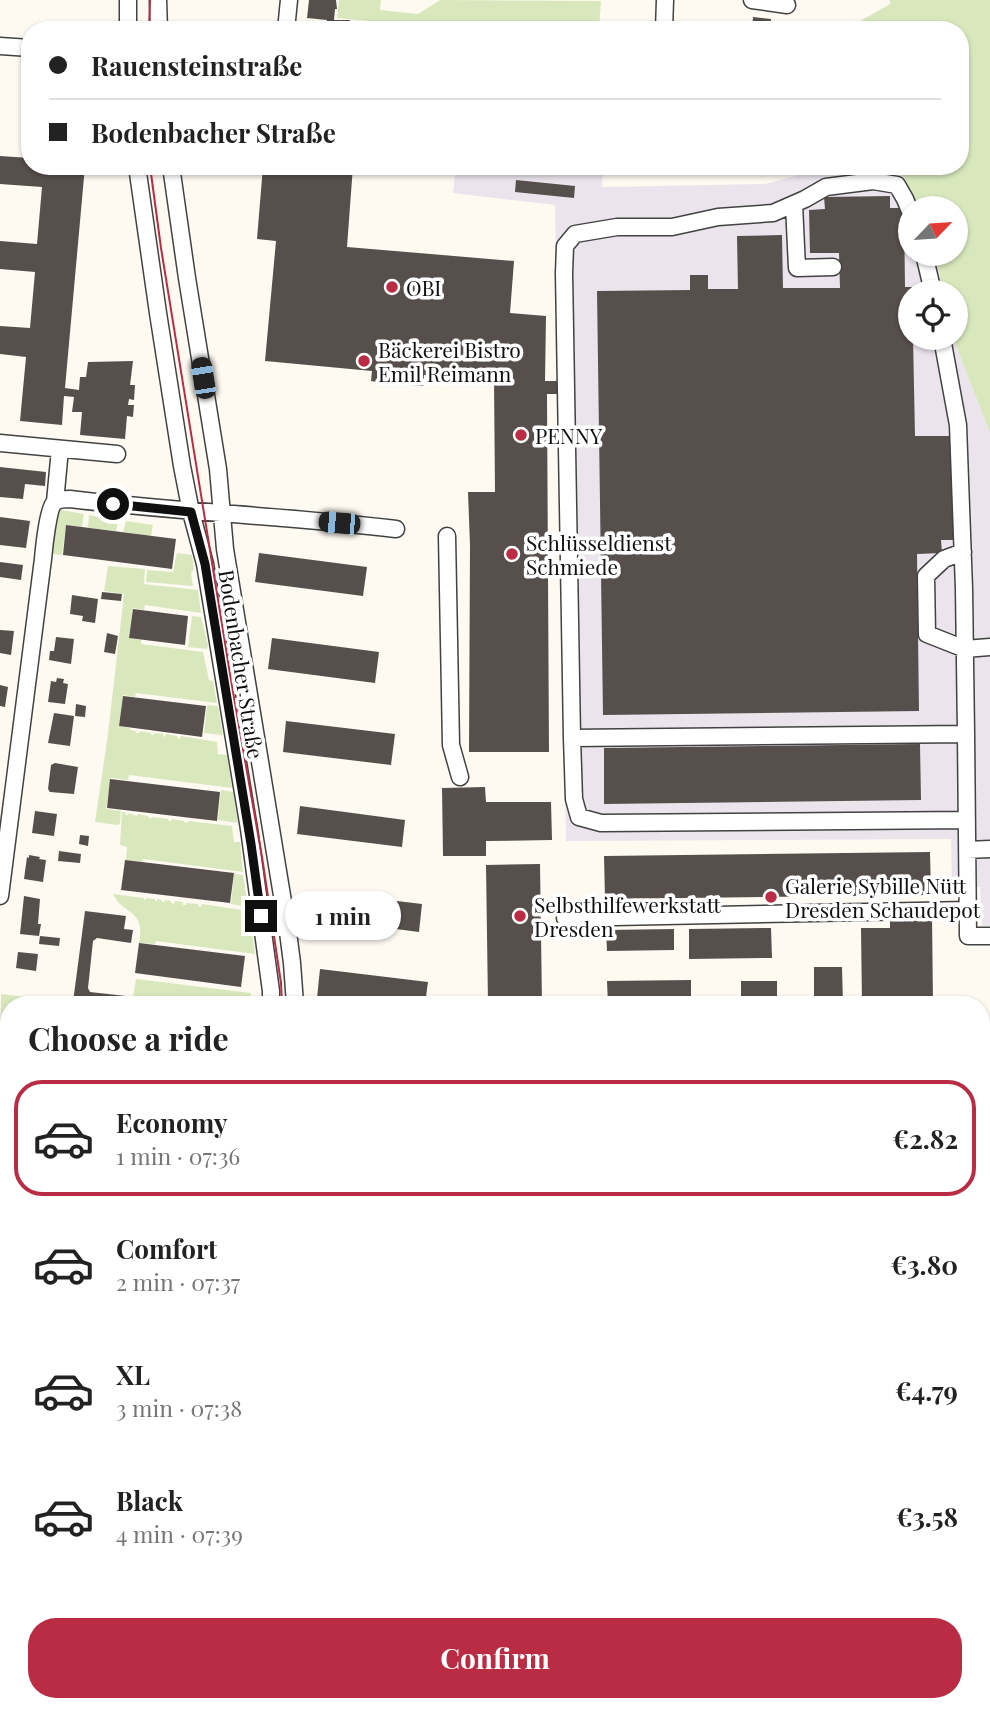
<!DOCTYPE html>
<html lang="en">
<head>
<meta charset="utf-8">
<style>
  :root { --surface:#fff; --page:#f6f6f6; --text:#222; --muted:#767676; --line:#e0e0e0; --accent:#ba2c43 }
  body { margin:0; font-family:"Playfair Display",serif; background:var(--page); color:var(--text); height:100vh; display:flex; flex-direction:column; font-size:26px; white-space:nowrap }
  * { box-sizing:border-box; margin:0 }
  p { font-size:23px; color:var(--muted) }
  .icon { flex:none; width:38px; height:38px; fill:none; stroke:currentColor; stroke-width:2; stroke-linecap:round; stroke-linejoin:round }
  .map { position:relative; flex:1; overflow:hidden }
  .details { position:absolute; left:0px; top:996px; width:990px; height:716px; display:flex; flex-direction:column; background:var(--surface); border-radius:28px 28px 0 0; box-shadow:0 2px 5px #0004 }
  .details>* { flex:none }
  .guide { position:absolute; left:21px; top:21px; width:948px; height:154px; border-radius:28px; box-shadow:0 2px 5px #0004; display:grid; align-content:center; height:154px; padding:0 28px; background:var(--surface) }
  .needle { width:46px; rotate:65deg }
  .controls { position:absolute; left:898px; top:196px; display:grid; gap:14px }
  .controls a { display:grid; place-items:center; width:70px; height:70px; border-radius:50%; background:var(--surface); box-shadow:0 2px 5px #0004; font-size:35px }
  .end { position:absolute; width:32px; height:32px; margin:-16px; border:9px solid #0f0f0f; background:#fff; box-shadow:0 0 0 4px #fff }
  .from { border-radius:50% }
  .bubble { position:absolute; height:49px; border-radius:24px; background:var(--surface); box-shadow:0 2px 5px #0004; font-size:23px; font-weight:700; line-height:49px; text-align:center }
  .car { position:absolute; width:21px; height:42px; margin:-21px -10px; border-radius:9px; box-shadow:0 0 5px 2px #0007; background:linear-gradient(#222 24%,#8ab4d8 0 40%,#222 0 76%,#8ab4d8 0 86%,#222 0) }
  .guide b { display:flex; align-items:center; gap:24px; height:66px; font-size:26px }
  .guide b+b { border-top:2px solid var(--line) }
  .guide i { width:18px; height:18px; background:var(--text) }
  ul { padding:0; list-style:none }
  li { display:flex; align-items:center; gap:21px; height:116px; margin:0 14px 10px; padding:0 14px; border:4px solid transparent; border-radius:28px }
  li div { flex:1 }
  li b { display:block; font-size:26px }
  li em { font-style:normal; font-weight:700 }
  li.active { border-color:var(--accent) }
  li>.icon { width:63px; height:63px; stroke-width:1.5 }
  h2 { padding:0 28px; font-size:32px; line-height:84px }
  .button { display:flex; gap:14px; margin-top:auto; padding:14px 28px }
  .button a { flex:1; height:80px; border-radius:28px; background:var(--accent); color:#fff; font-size:28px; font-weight:700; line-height:80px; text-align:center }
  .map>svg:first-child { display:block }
</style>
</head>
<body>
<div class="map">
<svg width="990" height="1710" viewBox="0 0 990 1710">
  <rect width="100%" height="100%" fill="#fefaf2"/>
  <path fill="#ebe4ed" d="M456 166H603L602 187 765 184 811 172 900 168 919 208H910V254H935L944 292H910V338H954L958 351 990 433V926H982L980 887 952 888 951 839 566 841 555 205 453 193Z
    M982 1561 990 1562V1613L982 1695Z"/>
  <path fill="#d8e8bc" d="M339 0H381L380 10 418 14 440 0 601 1 599 30H466L337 18Z
    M890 0H990V433L958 351 954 338 956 292H944L935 254H956V208H919L899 166H961V30H857L855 24 890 4Z
    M61 510 84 514 82 527 66 525 62 555 51 554 56 515Z
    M89 515 118 521 116 531 88 528Z
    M126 521 153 525 151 536 123 532Z
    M177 553 192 555 194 569 191 573 193 586 146 582 147 570 173 572Z
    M108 566 145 569 144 584 198 590 201 613 145 605 144 610 133 608 129 638 141 640V644L203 652 209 680 213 681 217 703 136 693 135 697 123 695 119 726 130 728V730L136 731V733H139L140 731 151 733V735H154L155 733 163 734V736L165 737 166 734 177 736V738L180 739 181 736 217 742 218 754 227 755 232 788 129 775 128 780 111 778 106 809 121 811 120 824 118 825 95 822 108 734 124 594 104 591Z
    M192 616 201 617 208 645 207 649 188 647Z
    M207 705 218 706 223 735 204 733Z
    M221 790 233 792 238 823 218 820Z
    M122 812H125L126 815H128V813L137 816 138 814 148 816 149 818H152L153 817 168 819 169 821H171L172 819 184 821V822L187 823 188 821 232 826 234 842H240L243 872 143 859 142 862 126 860 127 847 120 845Z
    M234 874 243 875 248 907 231 904Z
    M113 894 144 898V900H145L146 898 155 899V901H157V899L162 900V902H164L165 900 171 901V903L174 904 175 901 183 902V905H186V903L198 904V906L201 907 202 904 242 910 244 921 251 923 255 954 156 941 155 944 139 943C146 908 123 916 113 894Z
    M136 979 251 993V1001H259V1004H132Z
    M1 994 85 1004H9V1041L2 1040 0 1062Z
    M0 1135 9 1136V1174L7 1186H8L7 1202H5L3 1229H0V1232Z
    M990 1613V1706H981Z
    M454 1703H505L500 1710H449Z"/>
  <path fill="#e8f0cd" d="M682 1703H703L742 1708V1710H682Z"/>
  <path fill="#574f4c" d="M309 0H336L337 9H335L334 20H350V22L382 23 381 25 406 27V26H413V30H326L327 20 307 18Z
    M753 17 771 19 770 30H752Z
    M705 21 723 23 722 30H704Z
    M0 156 30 158V166H85L65 388 79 390 80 377H86L88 362 133 361 130 385H135L134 400 129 399 128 405H134L133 417 127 416 125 439 80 435 82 412H72L74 397 64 396 62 425 20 421 26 357 0 354V326L30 328 35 272 0 269V241L37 244 42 187 0 184Z
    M263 166H353L347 247 514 261 510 313 546 316 545 381H557V394H547L549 752H469L470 545 468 492H495L494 380 424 375 423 386 384 383 371 381 372 371 265 361 276 241 257 239Z
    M422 166H447L446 173 421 171Z
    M549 166H594L593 172 549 168Z
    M516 180 575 186 574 198 515 192Z
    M890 196V208H904L905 287H913V292H910V338H913L915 436H955L957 540H941L942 553 917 554 919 711 603 715 597 291 690 290V275H708V289H738L737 236 782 235 783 288H840L839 253H810L809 210 825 209 824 197Z
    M0 467 46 472 45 486 25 484 23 499 0 497Z
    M0 517 30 521 26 548 0 545Z
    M66 525 176 539 172 569 63 555Z
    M259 553 367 567 363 596 255 582Z
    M0 562 23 565 21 580 0 577Z
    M102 592 122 594 121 601 101 599Z
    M72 595 98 599 95 623 82 621 83 616 70 614Z
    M133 609 188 616 185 645 129 638Z
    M0 630 14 631 11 655 0 653Z
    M107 633 118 636 115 654 104 652Z
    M56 637 74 639 71 664 49 660 50 651H54Z
    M272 638 379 652 375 683 268 669Z
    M57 678 64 679 63 683 68 684 65 704 48 702 51 681 56 682Z
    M0 685 8 687 5 707 0 706Z
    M123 696 206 706 202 737 119 726Z
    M76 704 86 706 85 717 75 716Z
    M54 713 74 716 70 746 48 743Z
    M286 721 395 734 391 765 283 752Z
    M920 744 921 800 604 804V748Z
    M55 763 78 767 74 794 50 792 48 789 51 765Z
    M110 779 220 792 217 821 107 808Z
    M485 787 486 802H551L552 840 486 841V856H443L442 788Z
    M300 806 405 820 402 847 297 834Z
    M35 811 57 814 54 836 32 833Z
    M80 835 89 836 88 846 79 844Z
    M59 851 81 854 80 863 58 861Z
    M930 852 931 895 605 899 604 856Z
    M29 855 40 857 39 859 46 860 43 882 24 879 27 857 29 858Z
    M125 860 234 873 230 903 121 890Z
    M540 864 542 1004H488L486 865Z
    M314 891 422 904 419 932 311 918Z
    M24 896 40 899 38 924H41L39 936 20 934Z
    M85 911 126 916 124 929 133 930 131 943 97 938 93 941 88 988 90 992 126 996 125 1004H90L73 1002Z
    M932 915 933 1004H862L861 928H890V916Z
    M771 928 772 958 689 959V929Z
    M674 929V950L607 951 606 930Z
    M40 936 60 938 59 946 39 944Z
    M139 943 245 956 241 987 135 973Z
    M18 952 38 954 36 971 16 968Z
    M814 967H842L843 1004H814Z
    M320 969 428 982 425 1004H375L317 998Z
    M691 980V1004H608L607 981Z
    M741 981H777V1004H741Z
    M2 1040 9 1041V1069L0 1068Z
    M982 1056H990V1068H982Z
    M982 1085H990V1107H982Z
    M5 1202H9V1269L0 1268V1229H3L4 1216 0 1215V1208H4Z
    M982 1226 990 1227V1529H982Z
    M0 1315 9 1316V1342L0 1341Z
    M0 1409 9 1410V1436L0 1435Z
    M0 1521 9 1522V1546L0 1545Z
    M982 1569 990 1570V1585L982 1584Z
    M982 1600H989L987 1623 982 1622Z
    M23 1703H46L45 1710H23Z
    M270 1703H288L286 1710H269Z
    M533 1703H559L563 1705 560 1710H530Z"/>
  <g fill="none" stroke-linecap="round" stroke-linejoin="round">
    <g stroke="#424242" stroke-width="19">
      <path id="minor" d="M158 0 159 30
        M752 0 787 5
        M128 30V0
        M286 30 289 0
        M664 30 665 0
        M0 46 30 48
        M137 166 158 313 182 466 191 512 205 564 249 829 271 991V1004
        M171 166 187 278 218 469 225 549 288 932 292 963 295 1004
        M794 204 797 268 833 267
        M910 211 905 199 897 185 873 181 826 187 805 199 773 213 718 217 672 227H617L575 234 565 246 564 273 572 738 966 734 968 936H990
        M924 254 933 292
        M942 338 958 425 964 589 966 734
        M0 443 117 454
        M55 502 60 449
        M447 536 451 745 460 777
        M963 552 944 559 926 576 927 634 965 649 990 647
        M572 738 574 799 579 817 601 823 967 820
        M967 850 990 849
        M0 896 43 559C44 548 48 509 54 503 58 499 64 499 70 499 178 512 287 516 396 529
        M565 918 968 910
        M0 1292 9 1293
        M982 1544 990 1545
        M0 1587 7 1590 9 1594
        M3 1710 9 1663
        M227 1710 228 1703
        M243 1710 245 1703
        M511 1710 515 1703
        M778 1710 789 1705 842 1710"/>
    </g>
    <g stroke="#202020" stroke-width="24">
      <path id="major" d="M0 1117 9 1118
        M982 1175 990 1176
        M982 1199H990"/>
    </g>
    <use href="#minor" stroke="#fff" stroke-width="16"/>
    <use href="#major" stroke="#f3c36d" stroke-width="21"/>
    <path stroke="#ba2c43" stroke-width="2" d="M149 30 150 0
      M150 166 161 248 232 686 262 857 281 983 282 1004
      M243 1710 244 1703"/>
  </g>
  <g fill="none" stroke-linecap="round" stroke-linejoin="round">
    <path stroke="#0f0f0f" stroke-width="9" d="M113 504 191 512 205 564 209 589 251 844 261 916"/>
  </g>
  <g fill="#ba2c43" stroke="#fff" stroke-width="2.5">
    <circle cx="392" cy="287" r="7"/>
    <circle cx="364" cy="361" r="7"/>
    <circle cx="521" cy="435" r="7"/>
    <circle cx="512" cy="554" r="7"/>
    <circle cx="771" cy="897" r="7"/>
    <circle cx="520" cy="916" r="7"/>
  </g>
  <g text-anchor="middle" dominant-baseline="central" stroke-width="7" stroke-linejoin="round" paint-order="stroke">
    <g font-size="21" fill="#0f0f0f" stroke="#fff" text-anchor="start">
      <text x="406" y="287">OBI</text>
      <text x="378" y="349">Bäckerei Bistro<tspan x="378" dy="24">Emil Reimann</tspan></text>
      <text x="535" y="435">PENNY</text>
      <text x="526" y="542">Schlüsseldienst<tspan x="526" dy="24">Schmiede</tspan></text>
      <text x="785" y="885">Galerie Sybille Nütt<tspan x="785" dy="24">Dresden Schaudepot</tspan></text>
      <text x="534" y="904">Selbsthilfewerkstatt<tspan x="534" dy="24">Dresden</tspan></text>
    </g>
    <g font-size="21" fill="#0f0f0f" stroke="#fff">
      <text transform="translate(242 664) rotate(81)">Bodenbacher Straße</text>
    </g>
  </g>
</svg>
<div class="controls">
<a><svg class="needle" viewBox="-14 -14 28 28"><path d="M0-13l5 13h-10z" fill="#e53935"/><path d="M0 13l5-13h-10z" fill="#767676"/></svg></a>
<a><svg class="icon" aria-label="locate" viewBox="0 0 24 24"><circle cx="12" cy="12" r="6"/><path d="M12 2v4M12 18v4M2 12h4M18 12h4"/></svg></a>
</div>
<i class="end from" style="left:113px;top:504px"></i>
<i class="end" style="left:261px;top:916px"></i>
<div class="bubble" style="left:285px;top:891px;width:116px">1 min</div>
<i class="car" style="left:203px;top:378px;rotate:351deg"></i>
<i class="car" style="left:339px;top:523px;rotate:275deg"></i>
<div class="guide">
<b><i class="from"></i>Rauensteinstraße</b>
<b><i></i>Bodenbacher Straße</b>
</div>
<section class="details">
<h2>Choose a ride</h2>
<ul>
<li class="active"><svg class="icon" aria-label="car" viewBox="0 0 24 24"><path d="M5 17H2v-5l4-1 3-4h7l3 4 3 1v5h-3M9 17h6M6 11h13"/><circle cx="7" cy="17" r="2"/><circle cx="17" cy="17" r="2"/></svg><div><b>Economy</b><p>1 min · 07:36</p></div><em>€2.82</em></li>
<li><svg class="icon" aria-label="car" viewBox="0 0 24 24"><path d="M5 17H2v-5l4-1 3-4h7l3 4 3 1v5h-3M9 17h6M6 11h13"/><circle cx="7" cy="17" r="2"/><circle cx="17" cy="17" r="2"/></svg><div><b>Comfort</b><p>2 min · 07:37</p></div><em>€3.80</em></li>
<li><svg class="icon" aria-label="car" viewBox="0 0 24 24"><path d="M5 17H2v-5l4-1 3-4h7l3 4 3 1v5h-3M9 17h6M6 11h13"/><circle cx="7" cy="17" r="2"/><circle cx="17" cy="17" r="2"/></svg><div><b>XL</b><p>3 min · 07:38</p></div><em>€4.79</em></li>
<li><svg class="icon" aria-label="car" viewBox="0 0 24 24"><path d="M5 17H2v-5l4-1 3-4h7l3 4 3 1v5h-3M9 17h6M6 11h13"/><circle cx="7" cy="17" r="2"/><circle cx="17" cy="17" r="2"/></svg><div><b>Black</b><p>4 min · 07:39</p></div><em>€3.58</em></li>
</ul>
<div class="button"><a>Confirm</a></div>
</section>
</div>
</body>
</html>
